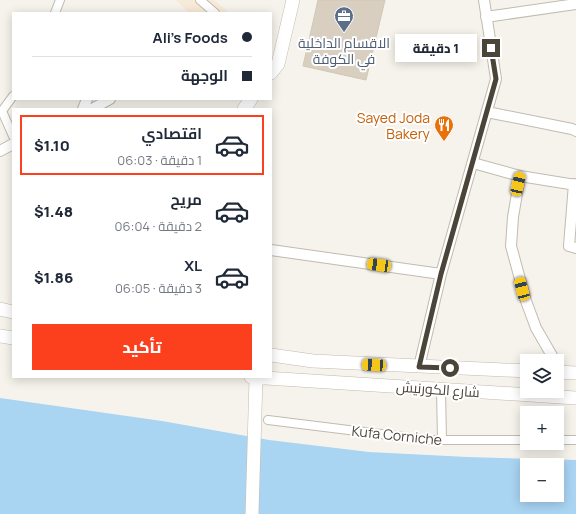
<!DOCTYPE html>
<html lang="ar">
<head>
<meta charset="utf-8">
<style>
  :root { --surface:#fff; --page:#f6f6f7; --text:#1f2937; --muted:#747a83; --line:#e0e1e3; --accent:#fc3f1d }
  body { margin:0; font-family:Manrope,Cairo,sans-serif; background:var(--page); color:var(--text); direction:rtl; height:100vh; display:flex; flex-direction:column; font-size:15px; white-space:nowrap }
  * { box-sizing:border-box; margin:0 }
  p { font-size:13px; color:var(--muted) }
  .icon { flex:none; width:22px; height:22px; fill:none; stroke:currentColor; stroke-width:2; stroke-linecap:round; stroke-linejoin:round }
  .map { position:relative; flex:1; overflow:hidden; direction:ltr }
  .panel { position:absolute; left:12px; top:108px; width:260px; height:270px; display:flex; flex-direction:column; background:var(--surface); border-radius:0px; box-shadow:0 2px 10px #0003; direction:rtl }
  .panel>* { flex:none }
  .banner { position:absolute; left:12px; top:12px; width:260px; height:88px; border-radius:0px; box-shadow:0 2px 10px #0003; direction:rtl; display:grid; align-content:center; height:88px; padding:0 20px; background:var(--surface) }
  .buttons { position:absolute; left:520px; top:354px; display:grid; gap:8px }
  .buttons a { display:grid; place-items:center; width:44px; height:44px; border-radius:0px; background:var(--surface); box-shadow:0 2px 10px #0003; font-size:20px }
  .end { position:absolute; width:18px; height:18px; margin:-9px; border:5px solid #4b4439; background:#fff; box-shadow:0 0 0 2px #fff }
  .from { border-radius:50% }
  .bubble { position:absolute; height:28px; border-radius:0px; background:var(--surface); box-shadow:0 2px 10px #0003; font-size:13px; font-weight:800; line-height:28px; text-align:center; direction:rtl }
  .car { position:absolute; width:12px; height:24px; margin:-12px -6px; border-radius:5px; box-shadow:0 0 3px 1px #0007; background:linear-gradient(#f5c518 24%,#345 0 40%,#f5c518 0 76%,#345 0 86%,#f5c518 0) }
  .banner b { display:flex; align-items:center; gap:14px; height:38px; font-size:15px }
  .banner b+b { border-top:1px solid var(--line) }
  .banner i { width:10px; height:10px; background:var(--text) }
  ul { padding:7px 0 0; list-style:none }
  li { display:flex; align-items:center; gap:12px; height:60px; margin:0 8px 6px; padding:0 12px; border:2px solid transparent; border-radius:0px }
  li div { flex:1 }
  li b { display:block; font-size:15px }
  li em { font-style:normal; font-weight:800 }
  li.active { border-color:var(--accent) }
  li>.icon { width:36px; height:36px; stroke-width:1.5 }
  .primary-button { display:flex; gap:8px; margin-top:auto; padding:8px 20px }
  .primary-button a { flex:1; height:46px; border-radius:0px; background:var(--accent); color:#fff; font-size:16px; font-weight:800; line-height:46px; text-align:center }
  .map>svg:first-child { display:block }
</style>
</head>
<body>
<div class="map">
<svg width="576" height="514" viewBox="0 0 576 514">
  <rect width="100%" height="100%" fill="#f6f3ec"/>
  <path fill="#f7ead8" d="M176 0H214L229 13H189Z"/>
  <path fill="#a9d4f2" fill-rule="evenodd" d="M0 398 162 421 269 440 369 452 467 457 576 460V514H0ZM527 465H557V495H527Z"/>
  <path fill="#d8cfc1" stroke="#d3c7b4" d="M318 0H385L366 80 303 66Z"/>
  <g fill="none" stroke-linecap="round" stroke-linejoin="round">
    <g stroke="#c2bbae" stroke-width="10">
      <path id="pedestrian" d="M200 0 215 13
        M55 13 60 0
        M13 96 2 111 13 136
        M441 389 442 440
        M268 420 429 440H527
        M557 440H576"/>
    </g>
    <g stroke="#c2bbae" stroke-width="12">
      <path id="minor" d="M486 17 576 4
        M83 109 87 99
        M92 109 110 99
        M487 112 572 129 576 131
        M0 151 13 144
        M473 163 520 176 576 185
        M520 176 513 217 511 246 526 301 536 328 555 361
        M574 184 569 246 576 248
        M271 250 441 274
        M419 367 441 274 496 79 484 0"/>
    </g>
    <g stroke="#c2bbae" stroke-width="14">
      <path id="tertiary" d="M271 73 278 64 293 0
        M244 109 251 99
        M0 309 13 312
        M0 336 13 338
        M271 355 313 361 527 371
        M557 372 576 373
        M251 377 576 398
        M252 514 256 378"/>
    </g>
    <use href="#pedestrian" stroke="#fff" stroke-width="8"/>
    <use href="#minor" stroke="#fff" stroke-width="10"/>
    <use href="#tertiary" stroke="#fff" stroke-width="13"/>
  </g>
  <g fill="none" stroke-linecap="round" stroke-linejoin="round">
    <path stroke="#4b4439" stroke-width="5" d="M450 368 419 367 441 274 496 79 491 48"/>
  </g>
  <defs>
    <g id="office-pin" transform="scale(1)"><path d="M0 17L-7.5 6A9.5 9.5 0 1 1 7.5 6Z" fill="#5c6f8a" stroke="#fff"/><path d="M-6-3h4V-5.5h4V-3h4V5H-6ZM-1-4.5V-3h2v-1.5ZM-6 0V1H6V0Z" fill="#fff"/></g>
    <g id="restaurant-pin" transform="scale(1)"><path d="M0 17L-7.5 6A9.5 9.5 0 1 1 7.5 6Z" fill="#e8710a" stroke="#fff"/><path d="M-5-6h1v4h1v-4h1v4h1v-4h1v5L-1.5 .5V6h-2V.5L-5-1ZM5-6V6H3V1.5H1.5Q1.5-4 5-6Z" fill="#fff"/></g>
  </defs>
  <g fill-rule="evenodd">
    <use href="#office-pin" x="344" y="16"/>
    <use href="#restaurant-pin" x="444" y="125"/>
  </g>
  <g text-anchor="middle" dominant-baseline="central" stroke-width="4" stroke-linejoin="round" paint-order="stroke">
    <g font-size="14" fill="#4e5e75" stroke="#fff">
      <text x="344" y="42">الاقسام الداخلية<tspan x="344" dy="16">في الكوفة</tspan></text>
    </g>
    <g font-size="14" fill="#c56008" stroke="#fff" text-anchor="end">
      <text x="430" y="117">Sayed Joda<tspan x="430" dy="16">Bakery</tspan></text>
    </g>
    <g font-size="14" fill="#4b4439" stroke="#fff">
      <text transform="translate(438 389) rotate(4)">شارع الكورنيش</text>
      <text transform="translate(397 435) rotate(6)">Kufa Corniche</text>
    </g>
  </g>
</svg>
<div class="buttons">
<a><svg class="icon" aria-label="layers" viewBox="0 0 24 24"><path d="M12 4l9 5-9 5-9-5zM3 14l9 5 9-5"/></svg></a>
<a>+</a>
<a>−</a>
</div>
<i class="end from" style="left:450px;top:368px"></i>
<i class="end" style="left:491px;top:48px"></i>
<div class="bubble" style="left:395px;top:34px;width:82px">1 دقيقة</div>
<i class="car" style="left:518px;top:184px;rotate:13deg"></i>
<i class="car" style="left:379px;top:265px;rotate:278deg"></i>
<i class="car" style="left:522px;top:289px;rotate:345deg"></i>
<i class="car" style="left:374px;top:365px;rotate:273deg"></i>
<div class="banner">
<b><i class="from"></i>Ali's Foods</b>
<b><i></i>الوجهة</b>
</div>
<section class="panel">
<ul>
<li class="active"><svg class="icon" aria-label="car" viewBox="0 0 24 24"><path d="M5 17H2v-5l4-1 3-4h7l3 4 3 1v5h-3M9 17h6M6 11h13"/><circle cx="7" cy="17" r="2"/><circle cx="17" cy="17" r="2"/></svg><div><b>اقتصادي</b><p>1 دقيقة · 06:03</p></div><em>$1.10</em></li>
<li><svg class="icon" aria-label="car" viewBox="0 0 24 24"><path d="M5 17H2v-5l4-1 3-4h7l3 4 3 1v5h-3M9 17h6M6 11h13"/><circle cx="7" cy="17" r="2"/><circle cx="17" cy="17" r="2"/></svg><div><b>مريح</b><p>2 دقيقة · 06:04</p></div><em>$1.48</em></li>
<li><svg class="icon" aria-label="car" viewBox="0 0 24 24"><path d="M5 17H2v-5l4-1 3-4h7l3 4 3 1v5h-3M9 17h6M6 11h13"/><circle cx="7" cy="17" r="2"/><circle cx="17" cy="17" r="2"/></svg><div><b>XL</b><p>3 دقيقة · 06:05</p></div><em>$1.86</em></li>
</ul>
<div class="primary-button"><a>تأكيد</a></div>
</section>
</div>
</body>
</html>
